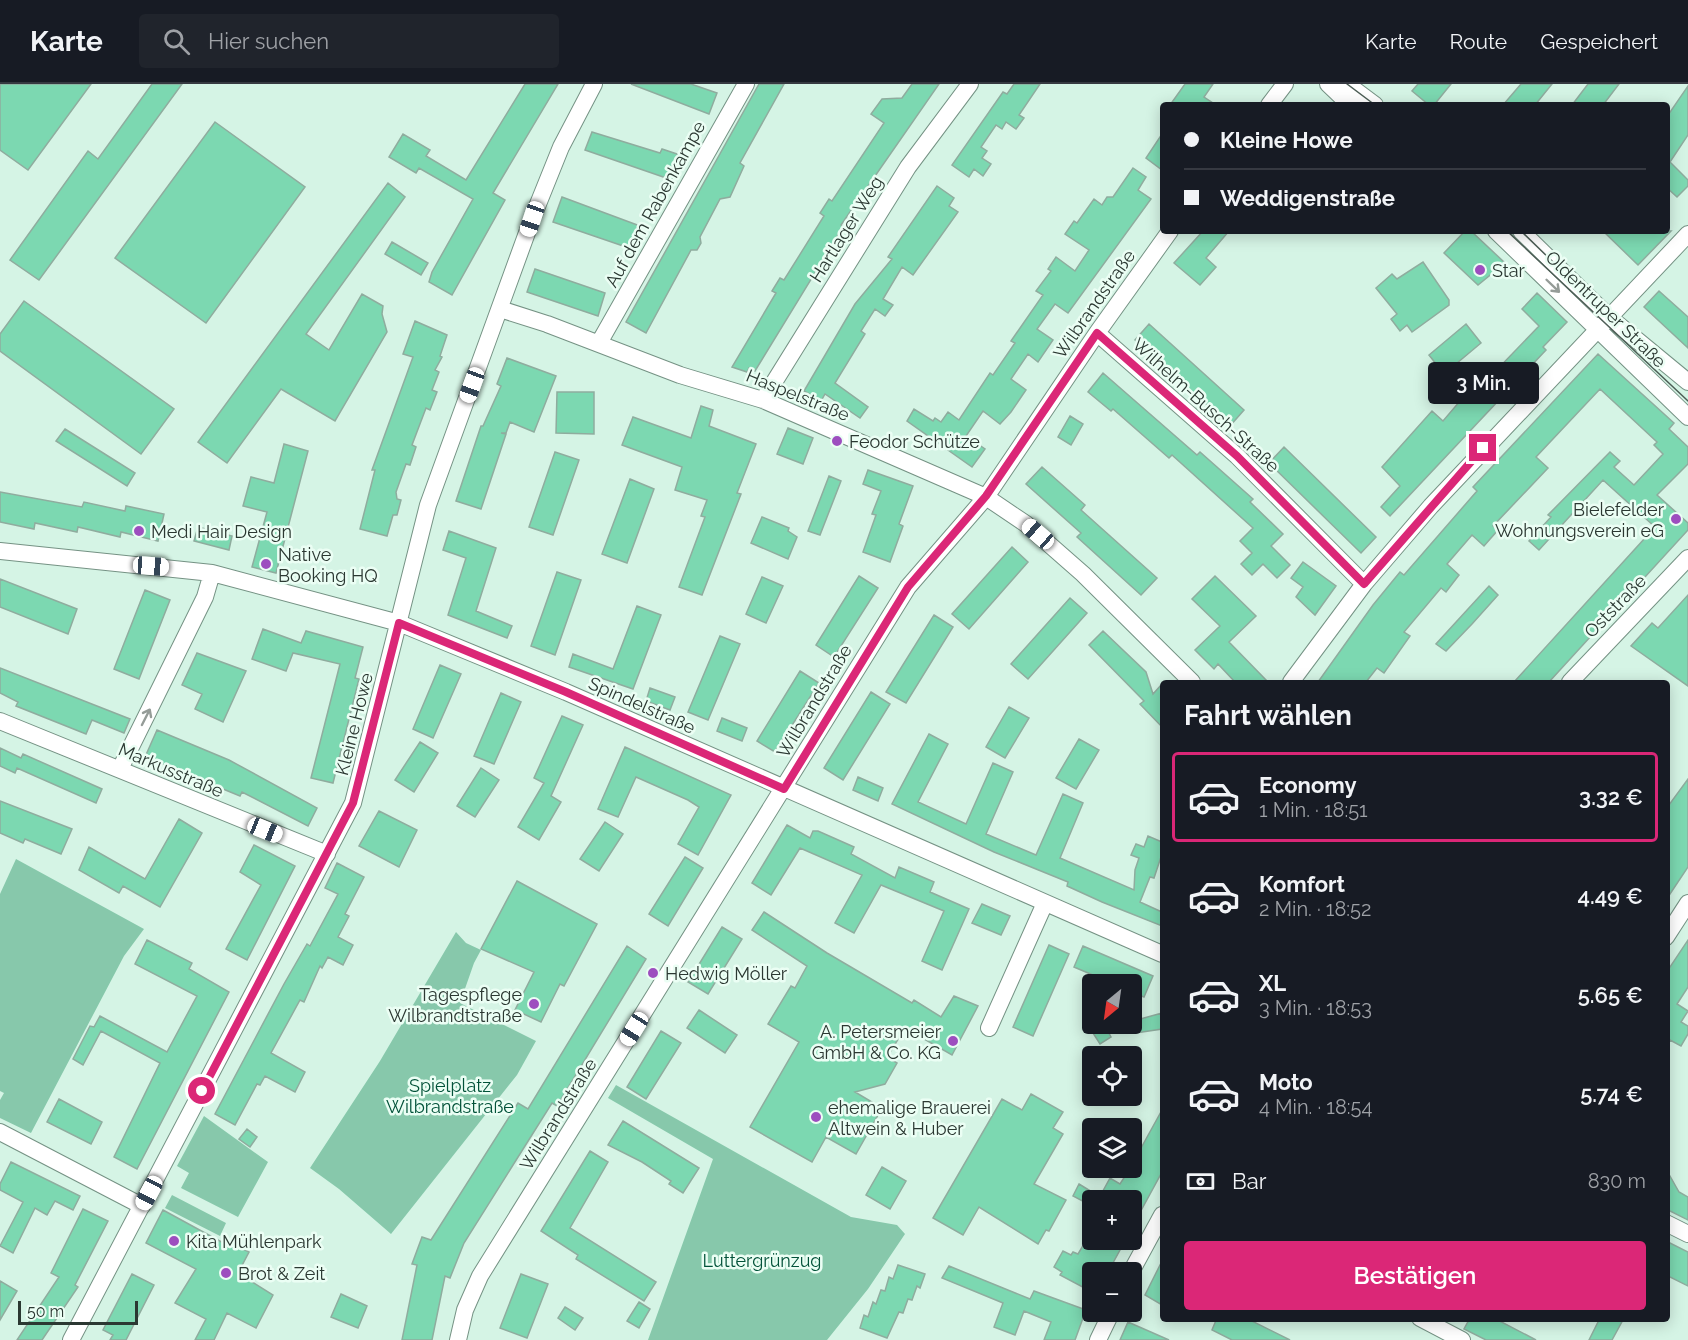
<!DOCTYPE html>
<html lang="de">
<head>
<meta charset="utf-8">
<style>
  :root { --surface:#171b24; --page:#20242c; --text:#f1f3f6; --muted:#9ea1a6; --line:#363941; --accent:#db2777 }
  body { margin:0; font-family:Raleway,sans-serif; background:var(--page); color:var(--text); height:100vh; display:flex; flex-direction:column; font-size:22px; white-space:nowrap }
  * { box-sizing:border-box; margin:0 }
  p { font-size:20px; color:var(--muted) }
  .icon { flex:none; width:33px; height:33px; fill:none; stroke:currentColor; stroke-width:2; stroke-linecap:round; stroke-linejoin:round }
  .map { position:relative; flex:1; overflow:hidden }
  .side { position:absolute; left:1160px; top:596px; width:510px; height:642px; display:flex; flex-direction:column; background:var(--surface); border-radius:6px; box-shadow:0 3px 15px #0003 }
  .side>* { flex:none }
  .hud { position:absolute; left:1160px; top:18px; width:510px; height:132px; border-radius:6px; box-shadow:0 3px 15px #0003; display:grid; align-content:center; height:132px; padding:0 24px; background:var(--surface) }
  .needle { width:39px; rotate:209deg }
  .tools { position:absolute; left:1082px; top:890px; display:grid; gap:12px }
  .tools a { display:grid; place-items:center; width:60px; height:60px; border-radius:6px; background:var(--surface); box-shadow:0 3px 15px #0003; font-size:30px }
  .scale { position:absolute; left:18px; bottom:15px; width:120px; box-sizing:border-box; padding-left:6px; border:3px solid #2b3832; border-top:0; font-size:16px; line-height:21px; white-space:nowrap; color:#2b3832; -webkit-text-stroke:4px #ebfef4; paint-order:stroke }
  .end { position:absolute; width:27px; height:27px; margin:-14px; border:8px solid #db2777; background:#fff; box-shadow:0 0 0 3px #fff }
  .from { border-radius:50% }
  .bubble { position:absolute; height:42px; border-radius:6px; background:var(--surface); box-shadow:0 3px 15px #0003; font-size:20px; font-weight:600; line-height:42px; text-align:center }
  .car { position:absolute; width:18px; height:36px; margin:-18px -9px; border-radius:8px; box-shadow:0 0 4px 2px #0007; background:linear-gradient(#fff 24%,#345 0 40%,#fff 0 76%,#345 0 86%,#fff 0) }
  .hud b { display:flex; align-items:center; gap:21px; height:57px; font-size:22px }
  .hud b+b { border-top:2px solid var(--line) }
  .hud i { width:15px; height:15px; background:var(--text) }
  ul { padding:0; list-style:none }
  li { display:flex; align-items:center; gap:18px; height:90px; margin:0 12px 9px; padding:0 12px; border:3px solid transparent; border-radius:6px }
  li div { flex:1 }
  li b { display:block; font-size:22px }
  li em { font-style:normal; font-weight:600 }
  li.on { border-color:var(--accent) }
  li>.icon { width:54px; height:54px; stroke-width:1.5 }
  h2 { padding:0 24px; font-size:27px; line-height:72px }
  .pay { display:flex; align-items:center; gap:15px; height:66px; padding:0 24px; font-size:22px }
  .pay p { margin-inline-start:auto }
  .button { display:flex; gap:12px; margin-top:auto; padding:12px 24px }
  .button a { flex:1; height:69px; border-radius:6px; background:var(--accent); color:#fff; font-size:24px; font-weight:600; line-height:69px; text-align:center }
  header { display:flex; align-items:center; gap:36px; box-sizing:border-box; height:84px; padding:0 30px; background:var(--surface); border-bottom:2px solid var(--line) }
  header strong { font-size:28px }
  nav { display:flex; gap:33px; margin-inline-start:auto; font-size:21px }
  .search { width:420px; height:54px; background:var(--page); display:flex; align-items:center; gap:15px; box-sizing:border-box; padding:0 21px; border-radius:6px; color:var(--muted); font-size:22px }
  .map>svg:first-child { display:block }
</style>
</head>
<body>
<header>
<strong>Karte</strong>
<div class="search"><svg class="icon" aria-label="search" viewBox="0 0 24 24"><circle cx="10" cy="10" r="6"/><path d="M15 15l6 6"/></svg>Hier suchen</div>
<nav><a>Karte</a><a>Route</a><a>Gespeichert</a></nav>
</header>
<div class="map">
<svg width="1688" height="1256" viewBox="0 0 1688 1256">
  <rect width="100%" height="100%" fill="#d5f4e5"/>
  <path fill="#87c8ab" d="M16 775 144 845 124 872 31 1049 0 1034V1016L4 1009 0 1007V810Z
    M456 848 466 859 481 866 474 879 460 919 536 957 517 991 391 1150 339 1105 310 1084 380 977Z
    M616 1001 851 1133 897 1141 905 1150 868 1205 827 1256H648L713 1075 608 1014Z
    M204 1032 268 1078 238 1133 181 1104 189 1089 177 1082Z
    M172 1111 226 1139 220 1152 165 1124Z"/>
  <path fill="#7cd8b1" stroke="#8fac9e" stroke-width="1.5" d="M0 0H91L28 86 0 66Z
    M152 0H182L39 196 10 176 88 67 98 75Z
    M525 0H558L493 109 505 116 452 211 429 198 432 188 473 115 419 84 416 89 389 73 403 50 430 66 426 72 466 96Z
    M631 0H691L717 9 709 30Z
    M759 0H784L740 79 744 82 730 113 720 115 700 153 701 159 697 166H691L646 249 626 238Z
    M912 0H939L841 141 843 143 755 287 749 284 747 288 732 283 776 209 772 207 780 194 784 196 824 132 820 129 829 115 832 117 884 39 871 30 882 15 902 14Z
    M1014 0H1040L1019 31 1024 34 1016 45 1006 38 1002 45 996 41 981 63 987 67 982 74 991 80 983 92 974 85 969 93 952 81 1003 8 1007 10Z
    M1185 0H1213L1204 13 1216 21H1170Z
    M1418 0H1451L1434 21H1429L1412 7Z
    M1521 0H1552L1535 21H1503Z
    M1588 0H1619L1603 21H1572Z
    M1688 2V51L1670 78 1688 96V102L1677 113 1666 103V34Z
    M215 38 305 103 206 239 115 174Z
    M592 48 660 69 662 65 680 71 672 96 585 66Z
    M1162 50V86L1146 74Z
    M1133 84 1146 93 1138 106 1151 115 1068 229 1055 220 1037 245 1053 256 1038 278 1028 270 1011 295 1026 306 1011 328 1000 340 983 327 966 352 985 365 972 383 907 337 914 325 933 337 935 334 941 338 948 328 959 336 990 289 993 291 1015 259 1011 257 1043 211 1036 207 1051 187 1048 185 1056 173 1075 187 1089 166 1065 150 1074 137 1077 139 1094 115 1102 121 1107 113H1113Z
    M388 99 405 113 306 250 329 266 362 210 383 222 382 230 387 248 335 337 281 305 227 379 198 358Z
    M937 102 954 114 949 122 958 128 913 191 902 183 883 215 893 221 885 232 875 225 861 247 865 250 835 299 868 323 860 334 825 310 821 317 804 307 855 220 892 175 888 173Z
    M562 113 640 142 632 165 553 138Z
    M1203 147H1229L1206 174 1216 183 1200 201 1174 179Z
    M1465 147H1471L1505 179 1478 201 1444 169Z
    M1603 147H1671L1638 181Z
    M392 158 428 179 421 191 385 170Z
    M1423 178 1449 216V221L1412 248 1407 241 1400 247 1391 235 1397 230 1376 204 1392 190 1397 195Z
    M535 185 605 209 598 232 527 208Z
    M1659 207 1688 233V264L1644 223Z
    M1537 209 1567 238 1543 263 1546 266 1390 432 1381 423 1400 402 1382 383 1432 327 1443 337 1483 290 1488 295 1539 242 1522 225Z
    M24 217 174 325 141 370 0 267V250Z
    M415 237 447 251 440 272 442 273 435 286 439 288 432 306 437 308 430 326 426 324 412 361 416 363 410 381 406 380 396 408 397 415 401 416 397 431H393L387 452 360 445 375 386H372L413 273 403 270Z
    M1149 240 1244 326 1230 342 1135 256Z
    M1466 240 1481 259 1444 290 1429 271Z
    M1598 270 1674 339 1669 345 1688 363V380L1657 411 1688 439V446L1549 598H1514L1655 443 1603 396 1539 466 1529 457 1551 433 1548 431 1610 368 1620 377 1614 383 1634 401 1663 370 1654 361 1657 358 1600 305 1536 373 1548 384 1493 442 1498 446 1484 462 1472 451 1447 480 1459 491 1446 508 1441 504 1404 548 1410 552 1384 589 1377 584 1366 598H1318L1373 521 1400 488 1404 491 1477 407 1473 403Z
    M507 274 556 292 534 348 510 338 506 349H501L506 350 481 425 456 417 481 342H483L501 302 497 300Z
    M1103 289 1197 371 1200 368 1253 415 1250 418 1283 450 1271 462 1290 481 1277 494 1263 480 1252 491 1241 480 1252 469 1240 457 1253 444 1172 371 1169 374 1113 325 1111 327 1088 308Z
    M557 308H594V350L556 349Z
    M701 322 713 326 709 342 756 360 737 409 741 410 702 511 679 503 705 433 701 432 707 416 675 406 682 383 622 361 633 333 691 354Z
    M1070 332 1083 340 1071 361 1058 353Z
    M788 344 813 354 803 380 777 370Z
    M65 345 135 389 127 402 56 357Z
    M284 360 308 367 276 489 252 483 267 428 243 422 251 393 274 399Z
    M1284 363 1376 453 1361 469 1269 379Z
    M555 368 579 376 553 451 529 443Z
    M1042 383 1085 421 1081 426 1157 494 1141 511 1077 453 1081 449 1026 400Z
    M868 386 913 402 899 440 903 442 890 478 863 468 876 431 872 430 881 407 863 400Z
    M829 392 841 397 820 451 808 447Z
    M630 395 654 405 627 479 602 470Z
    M0 408 82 423 84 418 125 427 126 422 164 430 158 457 121 448 120 453 78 443 77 448 35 439 34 445 0 438Z
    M762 433 789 444 788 447 797 453 788 475 751 459Z
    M198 443 232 452 229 466 194 457Z
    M449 447 496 464 476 527 512 542 507 554 448 531 466 474 443 466Z
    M1012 463 1028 478 969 545 952 530Z
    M1303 478 1336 502 1315 531 1296 513 1303 503 1291 494Z
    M557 488 581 496 555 571 531 562Z
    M859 492 878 504 834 573 816 561Z
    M1215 492 1256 532 1229 558 1268 598H1235L1218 580 1214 585 1195 566 1220 542 1192 515Z
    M762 493 783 502 766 539 746 530Z
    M0 495 77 525 68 550 0 523Z
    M1489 502 1498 511 1472 540 1446 567 1436 560Z
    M145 506 170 516 139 595 114 585Z
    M1688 511V602L1631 562 1652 539 1658 544Z
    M1070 514 1087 529 1028 595 1011 580Z
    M637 522 661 531 633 605 569 583 573 570 613 585Z
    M934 531 953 543 906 619 886 608Z
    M263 545 301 559 306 547 363 563 355 594 359 595 333 699 311 694 340 580 293 569 286 587 252 575Z
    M1103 547 1146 588 1153 610 1162 600V643L1140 620 1144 617 1089 561Z
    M720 552 740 560 708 636 688 628Z
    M197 569 246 587 223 638 195 625 202 610 182 601Z
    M440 581 461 590 433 654 413 645Z
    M0 584 130 635 124 649 92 636 86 650 16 622 18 618 0 609Z
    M800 587 819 599 775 668 757 657Z
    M650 604 675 613 670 626 646 617Z
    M871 608 890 620 843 696 824 684Z
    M501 609 521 618 494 680 474 672Z
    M1009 623 1029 634 1005 674 986 663Z
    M562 632 583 641 551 712 561 718 539 756 518 743 544 699 534 694Z
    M722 634 747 644 742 657 717 647Z
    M157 646 229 676 317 724 308 742 242 708 240 712 145 673Z
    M929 650 948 660 918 718 966 740 993 679 1013 688 986 750 1036 771 1063 710 1083 719 1060 774 1134 806 1135 786 1139 774 1131 771 1136 760 1144 763 1148 752 1162 758V770L1154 794 1150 793 1140 818 1162 828V842L1102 818 1067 802 1068 798 994 768 892 720Z
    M1079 655 1099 666 1076 705 1056 694Z
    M420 658 438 669 414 708 395 696Z
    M625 663 731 711 698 771 678 760 699 723 688 716 636 693 618 733 598 725Z
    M0 664 21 674 23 670 102 705 96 719 17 684 15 689 0 682Z
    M481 684 499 696 475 733 457 722Z
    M858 693 883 704 878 717 853 706Z
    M1688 695V783L1666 816V725Z
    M0 717 72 745 61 770 25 755 23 759 0 749Z
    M379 727 417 746 399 783 359 762Z
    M179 735 202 749 160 823 123 802 119 809 79 786 89 763 145 795Z
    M605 738 623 750 599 787 580 775Z
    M787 741 810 754 813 747H818L854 763 851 770 895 794 899 783 934 798 930 808 969 825 942 886 922 877 944 827 881 801 854 849 835 839 862 791 800 764 771 811 752 799Z
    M254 761 295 782 247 876 226 865 261 801 240 788Z
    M685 773 703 784 668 842 649 830Z
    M337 779 364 793 345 830 349 832 338 853 353 861 343 881 328 873 322 884 320 882 304 918 300 916 271 969 305 988 295 1008 265 992 260 1001 257 1000 235 1041 215 1030 284 900 307 860 310 862 338 810 325 804Z
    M517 797 597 840 564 902 560 900 541 938 515 926 534 888 481 865Z
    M982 820 1010 832 1001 851 972 839Z
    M764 828 827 869 912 919 914 916 941 933 954 912 978 922 952 971 905 944 887 973 897 979 885 1000 855 1008 882 1024 856 1070 826 1053 812 1078 750 1043 799 958 768 940 791 902 795 904 807 882 752 846Z
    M722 843 742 855 708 910 688 898Z
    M147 856 192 879 189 885 229 908 137 1085 114 1073 160 979 101 947 83 981 73 975 90 942 94 943 100 932 167 968 197 912 135 880Z
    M1688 856V903L1677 920 1688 927 1681 938 1688 942V950L1681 962 1670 956 1666 961V889Z
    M1049 861 1069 870 1033 952 1013 943Z
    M627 862 646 875 557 1022 552 1019 464 1159 450 1194 445 1192 432 1256H402L417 1181 412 1180 422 1153 431 1156 518 1019 528 1025Z
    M1083 862 1153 892 1144 913 1131 908V900H1114L1074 883Z
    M699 926 737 951 725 969 687 944Z
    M1162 929V945L1136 949 1133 937Z
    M1105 942 1111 953 1100 960 1093 949Z
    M661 947 681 959 646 1015 627 1003Z
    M1031 1010 1063 1028 1053 1044 1063 1050 1034 1100 1066 1116 1049 1147 1046 1146 1038 1160 979 1123 963 1151 933 1134 1002 1015 1022 1026Z
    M59 1015 102 1038 91 1060 47 1038Z
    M1162 1026V1088L1131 1145V1116H1098L1110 1094 1120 1100 1131 1083V1058L1141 1064Z
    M623 1037 699 1084 683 1109 669 1100 671 1097 642 1078 608 1061Z
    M247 1045 257 1053 250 1063 239 1055Z
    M590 1067 608 1078 570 1144 656 1198 644 1217 576 1175 578 1171 541 1147Z
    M11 1078 80 1112 73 1126 55 1117 47 1131 35 1124 13 1169 0 1162 23 1118 0 1106V1100Z
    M882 1083 906 1097 890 1125 866 1111Z
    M1666 1085 1679 1108 1688 1113V1136L1666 1125Z
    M1079 1100 1092 1108V1122L1073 1112Z
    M83 1125 108 1137 75 1201 78 1203 42 1256H17L59 1193 51 1189Z
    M163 1126 227 1161 229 1158 249 1168 238 1189 273 1211 256 1244 227 1229 214 1256H195L206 1235 175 1219 196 1185 146 1159Z
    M1087 1155H1126L1108 1188H1092V1208L1060 1191 1062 1188 1054 1183 1063 1167 1071 1171 1073 1168 1078 1170Z
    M1666 1157 1688 1168V1202L1666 1191Z
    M1162 1177V1221L1145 1211Z
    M898 1181 925 1190 920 1204 917 1202 912 1216 908 1215 903 1229 899 1228 887 1254 860 1244 864 1231 868 1233 873 1218 876 1220 881 1206 885 1207 889 1193 893 1195Z
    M949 1182 1030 1215 1034 1207 1086 1226 1075 1256H1044L1051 1238 1024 1227 1015 1251 994 1243 1003 1219 942 1194Z
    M132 1190 154 1201 126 1256H110L113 1251 103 1246Z
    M521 1190 548 1200 527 1254 500 1244Z
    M0 1197 17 1207 0 1236Z
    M341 1210 367 1222 358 1244 331 1233Z
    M639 1218 650 1225 639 1244 627 1237Z
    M565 1223 583 1234 575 1246 558 1234Z
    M1217 1234H1246L1290 1256H1232L1212 1246Z
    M1470 1234H1494L1536 1256H1486L1464 1245Z
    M1600 1234H1624L1612 1256H1589Z
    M1128 1238 1169 1256H1120Z"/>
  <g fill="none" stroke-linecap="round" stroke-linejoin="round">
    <g stroke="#759284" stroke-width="18">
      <path id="minor" d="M1328 0 1350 21
        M1347 0 1375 21
        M1269 21 1285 0
        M1496 147 1688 333
        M1521 147 1609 233 1688 298
        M500 225 547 240 680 291 763 316 986 413 1026 440 1083 490 1192 598
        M1097 249 1237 372 1364 500
        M599 259 746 0
        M763 316 908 83 970 0
        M0 467 212 489 399 539 566 608 1162 870
        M1291 598 1364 500 1431 422 1688 150
        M1570 598 1688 474
        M0 637 327 770
        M120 685 205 513 212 489
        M1666 853 1688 819
        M989 944 1045 819
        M0 1048 142 1122
        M1666 1139 1688 1150
        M1131 1188 1162 1131
        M1420 1234 1462 1256
        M71 1256 353 719 428 421 532 135 561 63 594 0
        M458 1256 465 1226 480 1192 908 503 986 413 1097 249 1170 147
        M1098 1256 1112 1227"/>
    </g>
    <use href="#minor" stroke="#fff" stroke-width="16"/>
    <path stroke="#4d5e56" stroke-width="1.5" d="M1347 0 1375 21
      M1507 147 1688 317
      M1521 147 1553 178"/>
  </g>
  <defs><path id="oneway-shaft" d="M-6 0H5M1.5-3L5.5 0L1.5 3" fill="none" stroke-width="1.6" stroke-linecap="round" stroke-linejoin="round" transform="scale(1.5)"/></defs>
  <g stroke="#959c98">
    <use href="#oneway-shaft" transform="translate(1553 202) rotate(44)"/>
    <use href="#oneway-shaft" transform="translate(146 633) rotate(-63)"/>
  </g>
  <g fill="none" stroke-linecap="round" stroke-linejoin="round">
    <path stroke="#db2777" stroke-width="8" d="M202 1007 353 719 399 539 566 608 784 705 908 503 986 412 1097 249 1237 372 1364 500 1483 364"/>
  </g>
  <g fill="#9d4ebf" stroke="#ebfef4" stroke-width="2">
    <circle cx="1480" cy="186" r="6"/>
    <circle cx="837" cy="357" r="6"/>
    <circle cx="1676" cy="435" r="6"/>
    <circle cx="139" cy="447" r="6"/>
    <circle cx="266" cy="480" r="6"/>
    <circle cx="653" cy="889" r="6"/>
    <circle cx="534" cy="920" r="6"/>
    <circle cx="953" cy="957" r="6"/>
    <circle cx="816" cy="1033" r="6"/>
    <circle cx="174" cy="1157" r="6"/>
    <circle cx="226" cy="1189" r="6"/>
  </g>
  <g text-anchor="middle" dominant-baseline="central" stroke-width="5" stroke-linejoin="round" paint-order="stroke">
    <g font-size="18" fill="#2b3832" stroke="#ebfef4">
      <text transform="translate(655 120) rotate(-61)">Auf dem Rabenkampe</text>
      <text transform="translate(846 145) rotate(-58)">Hartlager Weg</text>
      <text transform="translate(1094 220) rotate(-55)">Wilbrandstraße</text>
      <text transform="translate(1606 225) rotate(44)">Oldentruper Straße</text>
      <text transform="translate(798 311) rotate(22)">Haspelstraße</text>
      <text transform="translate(1206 321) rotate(42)">Wilhelm-Busch-Straße</text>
      <text transform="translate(1615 522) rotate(-46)">Oststraße</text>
      <text transform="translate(814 617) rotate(-59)">Wilbrandstraße</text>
      <text transform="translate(642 621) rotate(24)">Spindelstraße</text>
      <text transform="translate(354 640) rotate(-76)">Kleine Howe</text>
      <text transform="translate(171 686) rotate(23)">Markusstraße</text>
      <text transform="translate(558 1030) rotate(-58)">Wilbrandstraße</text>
    </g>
    <g font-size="18" fill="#2b3832" stroke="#ebfef4" text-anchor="start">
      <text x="1492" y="186">Star</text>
      <text x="849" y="357">Feodor Schütze</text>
      <text x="1664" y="425" text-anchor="end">Bielefelder<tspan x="1664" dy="21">Wohnungsverein eG</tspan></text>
      <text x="151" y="447">Medi Hair Design</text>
      <text x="278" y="470">Native<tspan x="278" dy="21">Booking HQ</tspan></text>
      <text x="665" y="889">Hedwig Möller</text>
      <text x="522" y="910" text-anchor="end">Tagespflege<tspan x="522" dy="21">Wilbrandtstraße</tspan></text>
      <text x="941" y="947" text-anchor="end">A. Petersmeier<tspan x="941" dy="21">GmbH &amp; Co. KG</tspan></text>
      <text x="828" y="1023">ehemalige Brauerei<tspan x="828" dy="21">Altwein &amp; Huber</tspan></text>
      <text x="186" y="1157">Kita Mühlenpark</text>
      <text x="238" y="1189">Brot &amp; Zeit</text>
    </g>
    <g font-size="18" fill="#025239" stroke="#ebfef4">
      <text x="450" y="1001">Spielplatz<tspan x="450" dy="21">Wilbrandstraße</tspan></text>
      <text x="762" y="1176">Luttergrünzug</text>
    </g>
  </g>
</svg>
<div class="tools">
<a><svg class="needle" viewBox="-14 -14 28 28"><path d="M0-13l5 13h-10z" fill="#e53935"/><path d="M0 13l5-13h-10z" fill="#9ea1a6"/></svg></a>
<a><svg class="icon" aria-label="locate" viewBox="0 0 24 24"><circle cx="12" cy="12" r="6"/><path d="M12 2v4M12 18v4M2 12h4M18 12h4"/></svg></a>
<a><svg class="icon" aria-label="layers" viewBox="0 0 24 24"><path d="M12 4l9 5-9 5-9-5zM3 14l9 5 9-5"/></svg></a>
<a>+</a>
<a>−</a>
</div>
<div class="scale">50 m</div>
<i class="end from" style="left:202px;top:1007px"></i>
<i class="end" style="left:1483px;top:364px"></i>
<div class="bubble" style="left:1428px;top:278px;width:111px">3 Min.</div>
<i class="car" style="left:532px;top:135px;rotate:199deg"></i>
<i class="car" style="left:472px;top:301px;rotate:200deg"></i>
<i class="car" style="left:1038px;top:450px;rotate:311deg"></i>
<i class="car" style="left:151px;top:482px;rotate:94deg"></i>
<i class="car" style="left:265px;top:746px;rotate:112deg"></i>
<i class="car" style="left:634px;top:945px;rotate:212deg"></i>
<i class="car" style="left:149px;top:1109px;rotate:208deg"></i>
<div class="hud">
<b><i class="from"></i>Kleine Howe</b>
<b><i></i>Weddigenstraße</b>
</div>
<section class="side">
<h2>Fahrt wählen</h2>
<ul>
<li class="on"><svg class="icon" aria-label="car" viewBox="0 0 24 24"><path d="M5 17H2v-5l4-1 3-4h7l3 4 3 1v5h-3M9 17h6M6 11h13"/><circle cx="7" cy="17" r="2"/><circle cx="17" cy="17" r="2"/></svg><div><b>Economy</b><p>1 Min. · 18:51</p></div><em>3.32 €</em></li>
<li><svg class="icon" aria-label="car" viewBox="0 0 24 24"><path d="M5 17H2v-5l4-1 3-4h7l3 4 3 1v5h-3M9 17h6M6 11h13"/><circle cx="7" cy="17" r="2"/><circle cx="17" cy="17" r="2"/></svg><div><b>Komfort</b><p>2 Min. · 18:52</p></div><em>4.49 €</em></li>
<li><svg class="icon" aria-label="car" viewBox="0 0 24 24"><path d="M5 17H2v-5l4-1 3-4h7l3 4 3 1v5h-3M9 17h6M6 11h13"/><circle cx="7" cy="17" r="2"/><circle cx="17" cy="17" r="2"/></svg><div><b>XL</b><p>3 Min. · 18:53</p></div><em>5.65 €</em></li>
<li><svg class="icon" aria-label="car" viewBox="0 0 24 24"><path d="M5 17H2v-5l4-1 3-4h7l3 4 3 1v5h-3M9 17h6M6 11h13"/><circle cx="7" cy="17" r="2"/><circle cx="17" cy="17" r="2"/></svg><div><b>Moto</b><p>4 Min. · 18:54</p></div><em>5.74 €</em></li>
</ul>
<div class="pay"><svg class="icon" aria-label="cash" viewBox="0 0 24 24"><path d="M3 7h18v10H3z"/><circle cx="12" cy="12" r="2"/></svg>Bar<p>830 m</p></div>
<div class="button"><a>Bestätigen</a></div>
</section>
</div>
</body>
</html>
